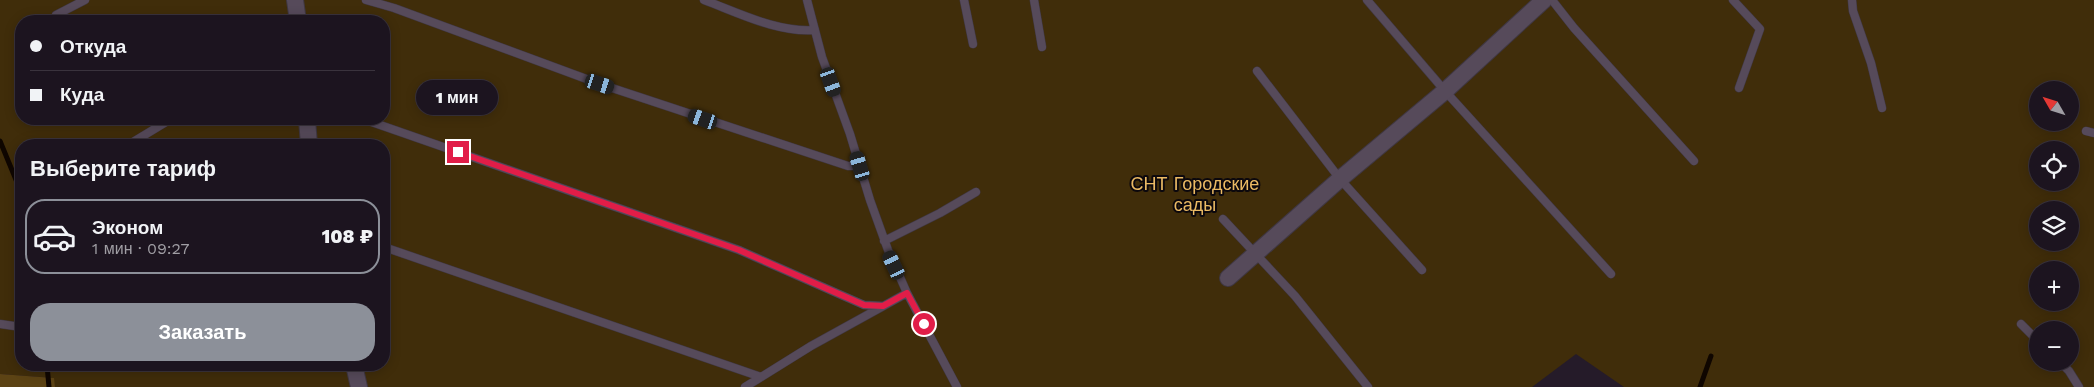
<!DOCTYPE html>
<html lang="ru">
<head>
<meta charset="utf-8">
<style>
  :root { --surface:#1c141f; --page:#251d28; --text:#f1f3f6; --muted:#a09ea4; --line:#3a333d; --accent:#8c9099 }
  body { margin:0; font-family:"Work Sans",sans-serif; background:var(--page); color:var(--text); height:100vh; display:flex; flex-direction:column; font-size:19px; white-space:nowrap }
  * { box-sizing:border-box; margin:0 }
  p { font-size:16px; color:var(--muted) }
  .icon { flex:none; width:28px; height:28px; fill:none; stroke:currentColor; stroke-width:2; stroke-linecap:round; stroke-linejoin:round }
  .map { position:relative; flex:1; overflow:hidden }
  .side { position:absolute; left:15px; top:139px; width:375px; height:232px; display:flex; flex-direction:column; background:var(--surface); border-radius:20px; box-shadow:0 2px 12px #0003,0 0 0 1px var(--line) }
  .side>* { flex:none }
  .top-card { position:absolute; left:15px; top:15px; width:375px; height:110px; border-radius:20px; box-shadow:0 2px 12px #0003,0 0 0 1px var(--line); display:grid; align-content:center; height:110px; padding:0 15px; background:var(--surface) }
  .needle { width:32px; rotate:309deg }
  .buttons { position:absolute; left:2029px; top:81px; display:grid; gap:10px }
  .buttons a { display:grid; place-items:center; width:50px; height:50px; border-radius:50%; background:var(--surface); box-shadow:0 2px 12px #0003,0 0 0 1px var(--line); font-size:25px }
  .end { position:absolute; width:22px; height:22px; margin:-11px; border:6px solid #e11d48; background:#fff; box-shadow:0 0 0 2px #fff }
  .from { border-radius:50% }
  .bubble { position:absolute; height:35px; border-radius:18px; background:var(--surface); box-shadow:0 2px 12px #0003,0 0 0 1px var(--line); font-size:16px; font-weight:800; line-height:35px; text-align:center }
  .car { position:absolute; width:15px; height:30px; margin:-15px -8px; border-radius:6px; box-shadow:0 0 4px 1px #0007; background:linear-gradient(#222 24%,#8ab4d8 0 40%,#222 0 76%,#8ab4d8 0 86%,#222 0) }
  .top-card b { display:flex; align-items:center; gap:18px; height:48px; font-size:19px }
  .top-card b+b { border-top:1px solid var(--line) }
  .top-card i { width:12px; height:12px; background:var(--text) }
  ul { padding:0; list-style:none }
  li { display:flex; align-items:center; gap:15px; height:75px; margin:0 10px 8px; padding:0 5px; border:2px solid transparent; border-radius:20px }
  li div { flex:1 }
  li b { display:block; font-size:19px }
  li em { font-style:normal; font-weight:800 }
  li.selected { border-color:var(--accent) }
  li>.icon { width:45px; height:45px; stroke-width:1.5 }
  h2 { padding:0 15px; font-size:22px; line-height:60px }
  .button { display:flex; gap:10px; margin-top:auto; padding:10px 15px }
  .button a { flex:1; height:58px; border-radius:20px; background:var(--accent); color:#fff; font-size:20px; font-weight:800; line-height:58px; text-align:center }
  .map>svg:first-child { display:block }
</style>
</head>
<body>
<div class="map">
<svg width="2094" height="387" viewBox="0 0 2094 387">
  <rect width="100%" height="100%" fill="#251b29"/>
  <path fill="#402d0a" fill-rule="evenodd" d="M0 0H2094V387H1624L1576 354 1532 387H55L53 378 0 374ZM21 21H384V119H21ZM2038 90H2070V122H2038ZM21 145H384V365H21ZM2038 150H2070V182H2038ZM2038 210H2070V242H2038ZM2038 270H2070V302H2038ZM2038 330H2070V362H2038Z"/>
  <path fill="#5c4314" d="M0 374 54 378 55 387H0Z"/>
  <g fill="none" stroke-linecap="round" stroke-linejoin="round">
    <path stroke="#0f0600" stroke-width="5" d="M0 141 21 192
      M47 365 49 387
      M1700 387 1711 356"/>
    <g stroke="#3f3742" stroke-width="9">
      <path id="service" d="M366 0 394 8 600 84 848 166H860
        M704 0C739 13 778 33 815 30
        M964 0 973 44
        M1034 0 1042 47
        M1367 0 1445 91 1611 274
        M1552 0 1574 28 1694 161
        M1733 0 1760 29 1739 88
        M1852 0 1853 11 1871 63 1882 108
        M56 15 85 0
        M1257 71 1340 179 1422 270
        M363 119 739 250 864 305 883 306
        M2086 131 2094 133
        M128 145 171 119
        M1223 219 1295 296 1368 387
        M884 241 940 213 976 192
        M384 247 761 377
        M907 293 957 387
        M0 324 21 327
        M2021 324 2038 341
        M2060 362 2069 371 2079 387
        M745 387 811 346 907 293 888 250 870 200 850 134 822 57 807 0"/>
    </g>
    <g stroke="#3f3742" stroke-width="18">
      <path id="minor" d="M295 0 298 21
        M307 119 309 145
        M1228 278 1340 179 1445 91 1544 0
        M354 365 359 387"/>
    </g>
    <use href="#service" stroke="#564a5a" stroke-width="8"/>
    <use href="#minor" stroke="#564a5a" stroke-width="16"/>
  </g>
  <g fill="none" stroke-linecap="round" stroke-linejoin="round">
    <path stroke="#e11d48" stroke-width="6" d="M458 152 739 250 864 305 883 306 907 293 924 324"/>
  </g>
  <g text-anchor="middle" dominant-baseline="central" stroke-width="4" stroke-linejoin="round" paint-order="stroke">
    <g font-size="18" fill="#ebba64" stroke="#0c080d">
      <text x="1195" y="183">СНТ Городские<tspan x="1195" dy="21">сады</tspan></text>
    </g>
  </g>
</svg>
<div class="buttons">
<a><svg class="needle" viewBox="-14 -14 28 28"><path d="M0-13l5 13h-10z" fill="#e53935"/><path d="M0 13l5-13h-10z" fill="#a09ea4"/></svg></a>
<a><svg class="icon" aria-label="locate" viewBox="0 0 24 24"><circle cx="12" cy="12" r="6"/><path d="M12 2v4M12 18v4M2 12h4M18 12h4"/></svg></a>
<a><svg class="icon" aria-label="layers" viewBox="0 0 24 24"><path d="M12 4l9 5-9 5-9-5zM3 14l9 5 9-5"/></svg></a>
<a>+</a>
<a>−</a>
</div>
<i class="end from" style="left:924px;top:324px"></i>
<i class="end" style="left:458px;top:152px"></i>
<div class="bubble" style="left:416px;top:80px;width:82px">1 мин</div>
<i class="car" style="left:831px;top:82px;rotate:160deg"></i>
<i class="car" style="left:600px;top:84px;rotate:108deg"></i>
<i class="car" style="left:703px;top:119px;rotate:289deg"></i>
<i class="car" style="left:860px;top:166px;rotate:343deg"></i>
<i class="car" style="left:894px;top:265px;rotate:335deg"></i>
<div class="top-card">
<b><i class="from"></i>Откуда</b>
<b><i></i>Куда</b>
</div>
<section class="side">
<h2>Выберите тариф</h2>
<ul>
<li class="selected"><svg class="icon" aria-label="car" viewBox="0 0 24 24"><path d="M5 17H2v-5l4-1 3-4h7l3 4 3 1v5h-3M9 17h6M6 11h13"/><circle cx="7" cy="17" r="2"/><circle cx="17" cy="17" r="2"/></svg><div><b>Эконом</b><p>1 мин · 09:27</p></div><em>108 ₽</em></li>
</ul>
<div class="button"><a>Заказать</a></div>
</section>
</div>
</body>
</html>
